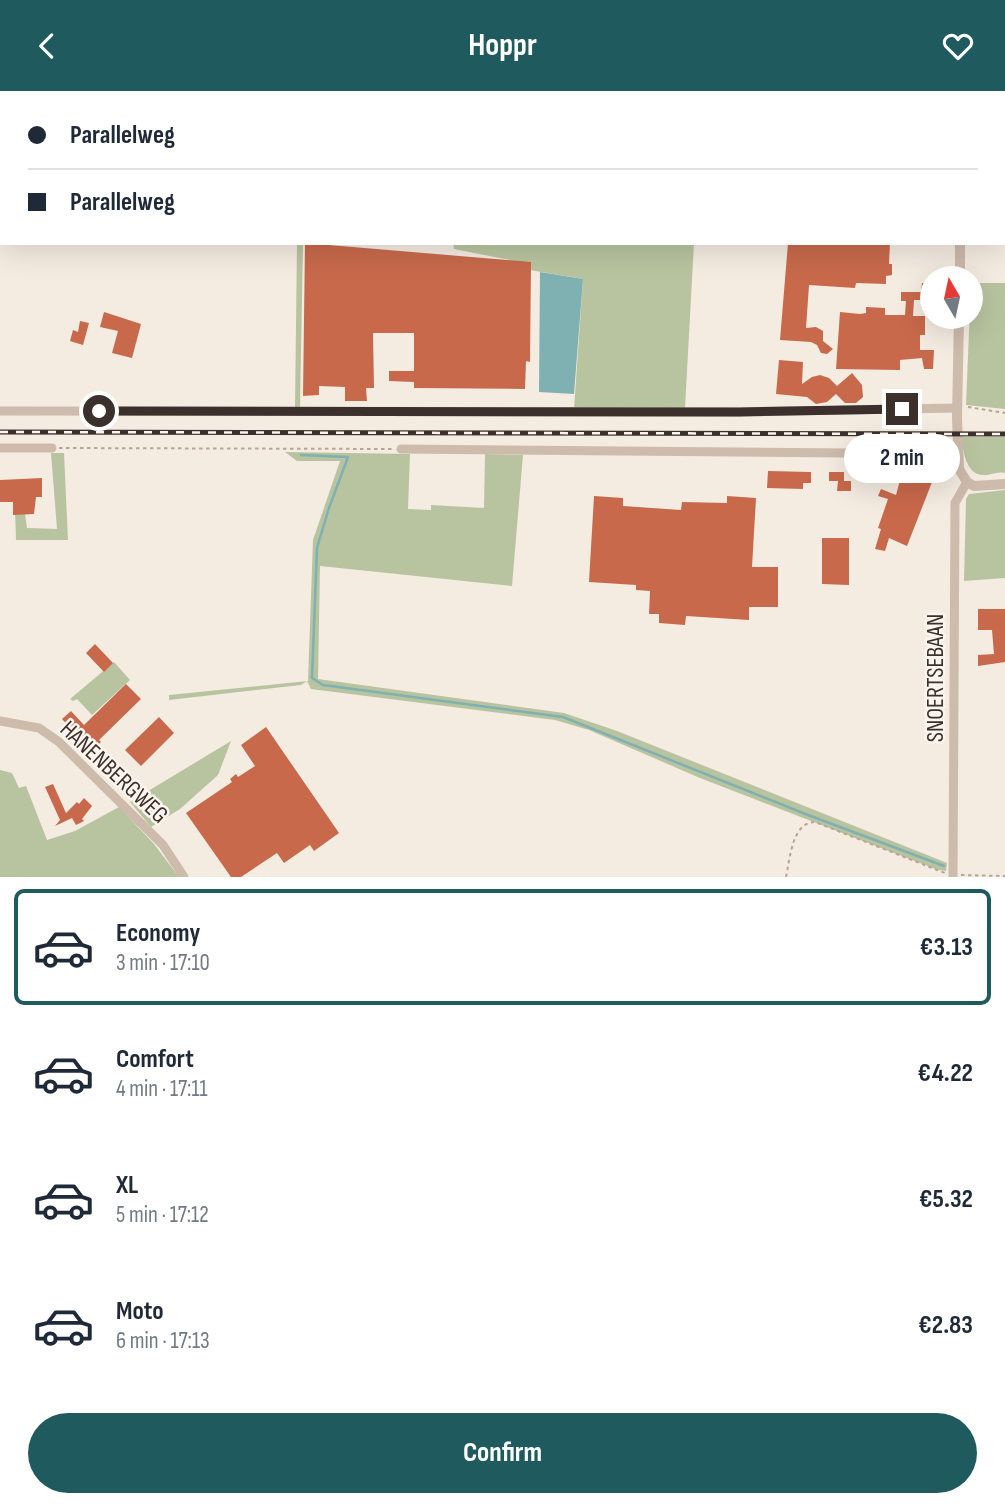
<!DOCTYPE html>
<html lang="en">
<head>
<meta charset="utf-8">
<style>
  :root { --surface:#fff; --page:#f6f6f7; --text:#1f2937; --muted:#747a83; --line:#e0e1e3; --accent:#1f5a5e }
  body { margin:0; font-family:"Sofia Sans Condensed",sans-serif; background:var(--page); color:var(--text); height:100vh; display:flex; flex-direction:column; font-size:26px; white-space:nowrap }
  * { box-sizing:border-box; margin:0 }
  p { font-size:23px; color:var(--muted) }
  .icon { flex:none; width:38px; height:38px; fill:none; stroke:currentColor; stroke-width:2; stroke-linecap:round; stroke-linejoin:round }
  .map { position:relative; height:786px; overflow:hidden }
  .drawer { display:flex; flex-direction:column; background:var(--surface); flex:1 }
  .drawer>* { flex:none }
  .guide { position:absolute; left:0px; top:0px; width:1006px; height:154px; box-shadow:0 7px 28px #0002; display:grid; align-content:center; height:154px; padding:0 28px; background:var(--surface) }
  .needle { width:46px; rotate:351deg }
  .buttons { position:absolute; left:920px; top:175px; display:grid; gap:14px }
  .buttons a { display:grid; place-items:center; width:63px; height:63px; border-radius:50%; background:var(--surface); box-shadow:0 7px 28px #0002; font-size:35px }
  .end { position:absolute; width:32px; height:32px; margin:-16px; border:9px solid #3b302b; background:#fff; box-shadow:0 0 0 4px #fff }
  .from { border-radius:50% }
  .bubble { position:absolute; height:49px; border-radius:24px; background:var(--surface); box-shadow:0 7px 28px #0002; font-size:23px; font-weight:700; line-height:49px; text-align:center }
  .guide b { display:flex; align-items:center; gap:24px; height:66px; font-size:26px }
  .guide b+b { border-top:2px solid var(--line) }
  .guide i { width:18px; height:18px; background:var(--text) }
  ul { padding:12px 0 0; list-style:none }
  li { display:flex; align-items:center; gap:21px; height:116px; margin:0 14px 10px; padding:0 14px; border:4px solid transparent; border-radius:10px }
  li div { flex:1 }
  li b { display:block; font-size:26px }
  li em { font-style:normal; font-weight:700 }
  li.selected { border-color:var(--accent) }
  li>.icon { width:63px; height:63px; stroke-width:1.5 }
  .action { display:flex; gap:14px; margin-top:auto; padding:14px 28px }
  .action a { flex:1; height:80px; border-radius:42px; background:var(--accent); color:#fff; font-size:28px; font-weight:700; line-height:80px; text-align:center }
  header { display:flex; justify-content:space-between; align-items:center; height:91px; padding:0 28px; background:var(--accent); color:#fff; font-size:32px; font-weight:700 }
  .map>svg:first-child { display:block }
</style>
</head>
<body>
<header><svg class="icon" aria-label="back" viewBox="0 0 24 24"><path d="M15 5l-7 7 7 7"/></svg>Hoppr<svg class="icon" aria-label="heart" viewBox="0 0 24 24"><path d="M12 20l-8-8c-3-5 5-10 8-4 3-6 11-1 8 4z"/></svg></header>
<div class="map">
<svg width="1005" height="786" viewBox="0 0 1005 786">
  <rect width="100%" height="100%" fill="#f4ebe1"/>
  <path fill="#b8c4a0" d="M297 152H303L300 318H295Z
    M453 152H694L685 317 574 318 583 188 530 179V173L454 158Z
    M971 192H1005V318L966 314Z
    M961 346H1005V382C996 380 990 385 982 384 966 383 963 359 961 346Z
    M285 361 410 363 408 418 431 419V414L484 417 485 363 523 364 512 495 320 475 318 588 564 622 617 640 947 772 946 780 938 779 700 687 589 639 555 629 311 598 307 590 301 594 169 609V604L308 590 313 449 340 370H297Z
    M51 362H64L68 449H16L15 418 24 415 27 437 57 438Z
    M1005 399V487L964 490 966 408 969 403Z
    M114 571 130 589 92 624 77 608 73 610 70 608Z
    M231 650 218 684 180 718 151 736 130 711Z
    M0 679 12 682 19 697 26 695 47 749 75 740 119 716 154 753 179 786H0Z"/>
  <path fill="#7fb0b2" d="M540 181 583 188 574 303 539 301Z"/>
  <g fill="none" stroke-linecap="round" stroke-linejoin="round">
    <path stroke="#7fb0b2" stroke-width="2.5" d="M301 364 348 366 329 417 317 457 312 587 323 594 563 626 808 724 944 775"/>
  </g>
  <path fill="#c8694b" d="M305 152 531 171 530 271 526 270 525 298 414 297V291L389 290V280H414V242H373L374 297H366L367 310H345V296L319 295V304L303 305Z
    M788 152H890L889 173H892V184L886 185V193L856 192 855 197 809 194 806 237 816 236 823 240V250L833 258 827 263 821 262 817 254 811 251 780 249Z
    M922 192H933V209H914L913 225H925V244H920V259H934L933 278H924L922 267 900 269V279L836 278 840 221 860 223 866 222V216L885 217V224H905L906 210H901V201H921Z
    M104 221 141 233 132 267 112 262 118 240 100 236Z
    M80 230 89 232 83 254 70 250 73 239 78 241Z
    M779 269 803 271 802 293 812 286 820 284 829 287 837 295 852 282 862 294 863 306 856 312H845L836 303 827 311 816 313 807 306 776 303Z
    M768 380 811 381V392H803V398L767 397Z
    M829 381H844V390H851V400H837L838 390H829Z
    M902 382 921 388 922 383 926 385 927 383 934 386 907 455 889 447 885 460 875 458 881 438 878 437 888 408 878 405 881 398 896 404Z
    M42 387V406H36L34 423 13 424V411H0V389Z
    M594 405 623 407V415L681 419 682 411 727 412V405L756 407 752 476H778V516H749V529L686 525 685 534 659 532V523H649L650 500 636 499V494L589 491Z
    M822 447H849V494L822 493Z
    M978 518H1005V571L978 575V564L994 563 992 539H978Z
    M95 553 113 572 104 581 86 562Z
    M126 593 141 608 99 649 101 651 92 660 62 628 71 620 84 634Z
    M159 626 174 642 141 675 125 659Z
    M266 636 339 742 314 760 310 754 284 772 277 762 241 786H231L186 722 232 691 230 688 236 683 238 686 255 675 241 654Z
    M53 693 66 722 77 711 79 713 84 707 92 715 82 728 84 730 76 734 72 727 55 735 60 729 45 696Z"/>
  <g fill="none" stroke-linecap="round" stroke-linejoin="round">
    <path stroke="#b9a596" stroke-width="2" stroke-dasharray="3.5 3.5" stroke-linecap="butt" d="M968 316 1005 322
      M59 357 393 358
      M961 784 1005 785
      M786 786C790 768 792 731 815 731L945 782"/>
    <path stroke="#cdbbac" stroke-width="4.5" d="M1004 37 1005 36
      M1004 98H1005"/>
    <path stroke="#cdbbac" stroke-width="9" d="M933 2 937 0
      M0 320 739 321 957 317
      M0 357H52
      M401 358 848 362 939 374H958
      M0 630 39 637 59 651 163 754 184 786
      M953 786 955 412 967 391"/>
    <path stroke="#cdbbac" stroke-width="10" d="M839 0 841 2
      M960 152V187
      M959 226 957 326 959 378 967 391 974 395 1005 393"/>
    <g stroke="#3b302b" stroke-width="5">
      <path id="rail" d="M0 341 1005 343"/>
    </g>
    <use href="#rail" stroke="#fbf5ee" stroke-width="2.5" stroke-dasharray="8" stroke-linecap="butt"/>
  </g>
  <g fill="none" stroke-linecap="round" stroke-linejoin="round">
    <path stroke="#3b302b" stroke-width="9" d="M99 320 739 321 902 318"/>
  </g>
  <g text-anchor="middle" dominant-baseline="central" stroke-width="5" stroke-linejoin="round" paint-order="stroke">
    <g font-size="24" fill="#3b302b" stroke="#fbf5ee">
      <text transform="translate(935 587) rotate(-90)">SNOERTSEBAAN</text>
      <text transform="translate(114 681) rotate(43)">HANENBERGWEG</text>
    </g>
  </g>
</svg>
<div class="buttons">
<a><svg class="needle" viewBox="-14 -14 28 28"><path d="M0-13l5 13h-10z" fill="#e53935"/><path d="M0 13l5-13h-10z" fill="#747a83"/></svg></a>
</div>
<i class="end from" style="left:99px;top:320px"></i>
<i class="end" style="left:902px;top:318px"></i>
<div class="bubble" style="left:844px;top:343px;width:116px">2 min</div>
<div class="guide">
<b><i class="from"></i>Parallelweg</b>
<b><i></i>Parallelweg</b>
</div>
</div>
<section class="drawer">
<ul>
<li class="selected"><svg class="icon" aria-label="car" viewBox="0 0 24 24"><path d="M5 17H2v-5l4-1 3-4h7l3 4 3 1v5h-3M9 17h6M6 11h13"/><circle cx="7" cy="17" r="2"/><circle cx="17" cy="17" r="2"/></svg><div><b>Economy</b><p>3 min · 17:10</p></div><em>€3.13</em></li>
<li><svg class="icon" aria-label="car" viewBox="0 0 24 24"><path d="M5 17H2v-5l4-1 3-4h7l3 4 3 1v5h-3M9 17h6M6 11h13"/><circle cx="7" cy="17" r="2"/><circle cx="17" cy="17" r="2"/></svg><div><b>Comfort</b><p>4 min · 17:11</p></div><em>€4.22</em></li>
<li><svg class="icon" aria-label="car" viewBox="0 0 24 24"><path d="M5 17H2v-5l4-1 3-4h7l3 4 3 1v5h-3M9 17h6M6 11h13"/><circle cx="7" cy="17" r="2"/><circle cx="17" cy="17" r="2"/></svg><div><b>XL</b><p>5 min · 17:12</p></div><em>€5.32</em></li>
<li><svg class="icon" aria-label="car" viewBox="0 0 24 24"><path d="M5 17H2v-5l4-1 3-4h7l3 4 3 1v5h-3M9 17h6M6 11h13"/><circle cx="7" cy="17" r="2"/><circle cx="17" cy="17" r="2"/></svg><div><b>Moto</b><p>6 min · 17:13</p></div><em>€2.83</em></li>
</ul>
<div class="action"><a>Confirm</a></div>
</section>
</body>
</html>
